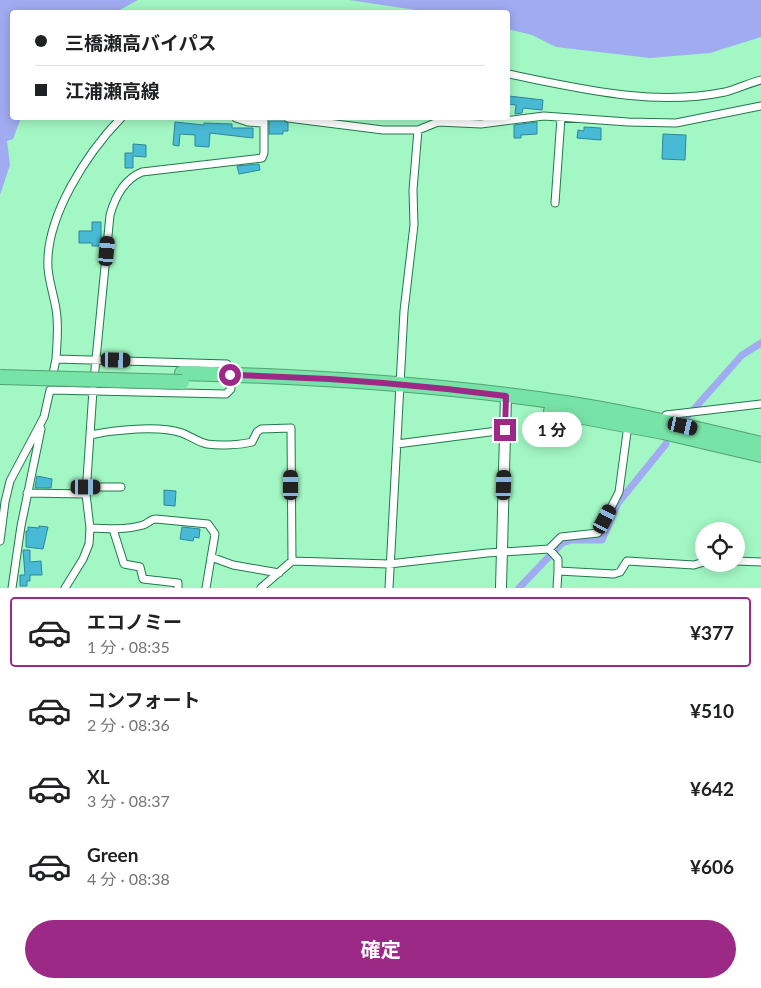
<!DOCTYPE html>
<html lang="ja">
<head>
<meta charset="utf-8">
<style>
  :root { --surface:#fff; --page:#f2f2f2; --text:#202124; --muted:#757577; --line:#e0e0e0; --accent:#9c2986 }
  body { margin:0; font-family:Lato,"Noto Sans JP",sans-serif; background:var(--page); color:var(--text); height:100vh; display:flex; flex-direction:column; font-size:19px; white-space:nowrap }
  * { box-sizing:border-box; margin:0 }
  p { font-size:16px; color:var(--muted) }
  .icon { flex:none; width:28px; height:28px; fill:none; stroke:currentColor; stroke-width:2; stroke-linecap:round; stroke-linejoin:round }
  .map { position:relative; height:588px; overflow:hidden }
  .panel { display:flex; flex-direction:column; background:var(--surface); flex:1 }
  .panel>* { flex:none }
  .banner { position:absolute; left:10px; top:10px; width:500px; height:110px; border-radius:5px; box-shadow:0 2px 12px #0003; display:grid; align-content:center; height:110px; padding:0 25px; background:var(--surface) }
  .fabs { position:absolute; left:695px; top:522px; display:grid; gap:10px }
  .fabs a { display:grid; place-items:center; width:50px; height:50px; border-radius:50%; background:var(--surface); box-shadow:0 2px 12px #0003; font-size:25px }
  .end { position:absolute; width:22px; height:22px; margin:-11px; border:6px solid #9c2986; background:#fff; box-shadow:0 0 0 2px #fff }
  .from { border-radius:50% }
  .bubble { position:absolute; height:35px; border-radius:18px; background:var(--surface); box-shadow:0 2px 12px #0003; font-size:16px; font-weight:700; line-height:35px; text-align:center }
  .car { position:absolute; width:15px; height:30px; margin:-15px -8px; border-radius:6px; box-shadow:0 0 4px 1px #0007; background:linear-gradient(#222 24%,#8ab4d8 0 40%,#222 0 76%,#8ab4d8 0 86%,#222 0) }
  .banner b { display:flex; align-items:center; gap:18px; height:48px; font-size:19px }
  .banner b+b { border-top:1px solid var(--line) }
  .banner i { width:12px; height:12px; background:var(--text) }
  ul { padding:9px 0 0; list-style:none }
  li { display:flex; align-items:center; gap:15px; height:70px; margin:0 10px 8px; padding:0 15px; border:2px solid transparent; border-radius:5px }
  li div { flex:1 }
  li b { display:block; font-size:19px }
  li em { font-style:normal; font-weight:700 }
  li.active { border-color:var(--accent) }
  li>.icon { width:45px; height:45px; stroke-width:1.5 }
  .button { display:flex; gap:10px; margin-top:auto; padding:10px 25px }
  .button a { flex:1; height:58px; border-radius:30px; background:var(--accent); color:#fff; font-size:20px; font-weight:700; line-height:58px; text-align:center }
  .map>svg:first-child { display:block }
</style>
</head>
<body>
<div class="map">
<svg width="761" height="588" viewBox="0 0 761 588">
  <rect width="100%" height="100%" fill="#a3f7c4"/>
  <path fill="#a0abf1" d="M0 0H138L116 12H12V118H21L13 139 7 141 10 165 0 195Z
    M349 0H761V37L710 53 650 58 556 47 532 35 508 29V12H429Z"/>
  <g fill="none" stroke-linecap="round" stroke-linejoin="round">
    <path stroke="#a0abf1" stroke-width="7" d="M686 418 742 355 761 343
      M519 588 562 543 571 540H602L618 503 666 444"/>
  </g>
  <path fill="#49bad5" stroke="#2f859a" d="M509 96 543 100 542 110 523 108 522 113 515 114 516 105 508 104Z
    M269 121H283L288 123V131H283V134H269Z
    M175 122 204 125V123L232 124V128H253V138L210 133 209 147 195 146V135L180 134 179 146 173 145Z
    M537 122V134L521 135V138H514V125Z
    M584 127 601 128V140L577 138 578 130 584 131Z
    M663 134 686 135 685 160 662 159Z
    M133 144 146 145V157L133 156V168H125V153H133Z
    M259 164 260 170 239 174 237 166Z
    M92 222H101V246H92V243H79V231H92Z
    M37 476 52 479 51 488H35Z
    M164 490 176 491 175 506 164 505Z
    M39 526 48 527 43 549 26 547V531H28V527L39 528Z
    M182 527 200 529 199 538 194 537 193 541 180 539Z
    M23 550H30V562L41 561 42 575H30V581H27V586H20V575H25Z"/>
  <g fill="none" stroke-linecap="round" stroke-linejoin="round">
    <g stroke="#20784d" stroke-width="9">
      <path id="street" d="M508 74C578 88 653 107 725 92 737 89 749 83 761 80
        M236 118 248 122 263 123
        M288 118 383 130H418L438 122 481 124 544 116 628 122 676 123 761 106
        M555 203 561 118
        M52 379 56 359
        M664 421 666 415 761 404
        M90 435C115 430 158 425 182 433 190 436 198 442 207 444 220 446 240 445 252 442L257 432 261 429 291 428 292 561
        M397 444 505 430
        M86 487H121
        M27 493 86 494
        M90 528C108 529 126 530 143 525 148 524 150 519 156 519L208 524 215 534 206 588
        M113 529 124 564 140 567 143 579 178 583V588
        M0 541 5 502 10 481 44 417 50 390 226 394 231 389 230 369 227 364 56 359C57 342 59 326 56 309 54 296 49 282 48 268 45 217 87 153 121 118
        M549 549 561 537 598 533 619 492 628 425
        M211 557 233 565 279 573
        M736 561 761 562
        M12 588 21 526 41 429
        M65 588 83 559 89 544 90 528 86 494 93 390 110 215C115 197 125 179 142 172L262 158 264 153V118
        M261 588 292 561 389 564 487 553 549 549 558 559V571L614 574 620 572 627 561 694 565 704 562
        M389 588 404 311 414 225 413 190 418 130
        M557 588 558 571"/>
    </g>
    <g stroke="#20784d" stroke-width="12">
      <path id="secondary" d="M501 588 506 396"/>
    </g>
    <g stroke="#50a375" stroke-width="16">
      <path id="highway" d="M182 373C312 377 443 384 572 404 635 414 698 429 761 444
        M551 411 663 432 761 455"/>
    </g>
    <use href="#street" stroke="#fff" stroke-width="7"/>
    <use href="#secondary" stroke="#fff" stroke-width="10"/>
    <use href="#highway" stroke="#78e3a7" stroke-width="14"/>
    <g stroke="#50a375" stroke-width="16" stroke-linecap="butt">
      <path id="highway-bridge" d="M0 377 182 382"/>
    </g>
    <use href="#highway-bridge" stroke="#78e3a7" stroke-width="14"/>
  </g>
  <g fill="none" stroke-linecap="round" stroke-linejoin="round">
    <path stroke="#9c2986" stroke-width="6" d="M230 375C322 377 415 384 506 396L505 430"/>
  </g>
</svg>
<div class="fabs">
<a><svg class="icon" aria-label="locate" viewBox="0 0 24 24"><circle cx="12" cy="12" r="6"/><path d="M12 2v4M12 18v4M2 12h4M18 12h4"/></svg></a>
</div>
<i class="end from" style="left:230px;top:375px"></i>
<i class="end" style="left:505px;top:430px"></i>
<div class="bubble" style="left:522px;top:412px;width:60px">1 分</div>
<i class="car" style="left:107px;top:251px;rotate:5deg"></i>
<i class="car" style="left:116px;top:360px;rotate:91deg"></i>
<i class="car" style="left:683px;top:426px;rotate:103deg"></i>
<i class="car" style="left:291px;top:485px;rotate:0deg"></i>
<i class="car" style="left:504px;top:485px;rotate:2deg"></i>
<i class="car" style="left:86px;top:487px;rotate:90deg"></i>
<i class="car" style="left:605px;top:519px;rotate:28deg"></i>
<div class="banner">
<b><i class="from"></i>三橋瀬高バイパス</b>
<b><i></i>江浦瀬高線</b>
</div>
</div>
<section class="panel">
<ul>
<li class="active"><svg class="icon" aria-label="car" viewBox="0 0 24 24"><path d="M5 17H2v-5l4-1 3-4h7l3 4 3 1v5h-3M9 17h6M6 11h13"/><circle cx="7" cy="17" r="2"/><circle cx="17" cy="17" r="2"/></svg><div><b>エコノミー</b><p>1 分 · 08:35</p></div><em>¥377</em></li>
<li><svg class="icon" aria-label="car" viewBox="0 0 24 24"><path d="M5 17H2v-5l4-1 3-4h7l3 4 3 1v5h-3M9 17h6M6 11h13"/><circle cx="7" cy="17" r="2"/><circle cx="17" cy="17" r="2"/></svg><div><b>コンフォート</b><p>2 分 · 08:36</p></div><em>¥510</em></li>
<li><svg class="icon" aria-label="car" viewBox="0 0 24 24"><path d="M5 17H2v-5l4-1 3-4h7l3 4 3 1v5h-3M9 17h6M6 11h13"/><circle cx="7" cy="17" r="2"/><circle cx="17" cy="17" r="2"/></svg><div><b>XL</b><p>3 分 · 08:37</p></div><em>¥642</em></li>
<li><svg class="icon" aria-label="car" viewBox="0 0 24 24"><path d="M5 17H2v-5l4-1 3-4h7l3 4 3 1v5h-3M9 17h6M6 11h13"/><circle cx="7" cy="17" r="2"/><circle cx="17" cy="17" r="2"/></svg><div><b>Green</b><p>4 分 · 08:38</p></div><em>¥606</em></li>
</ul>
<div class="button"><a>確定</a></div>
</section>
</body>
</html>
